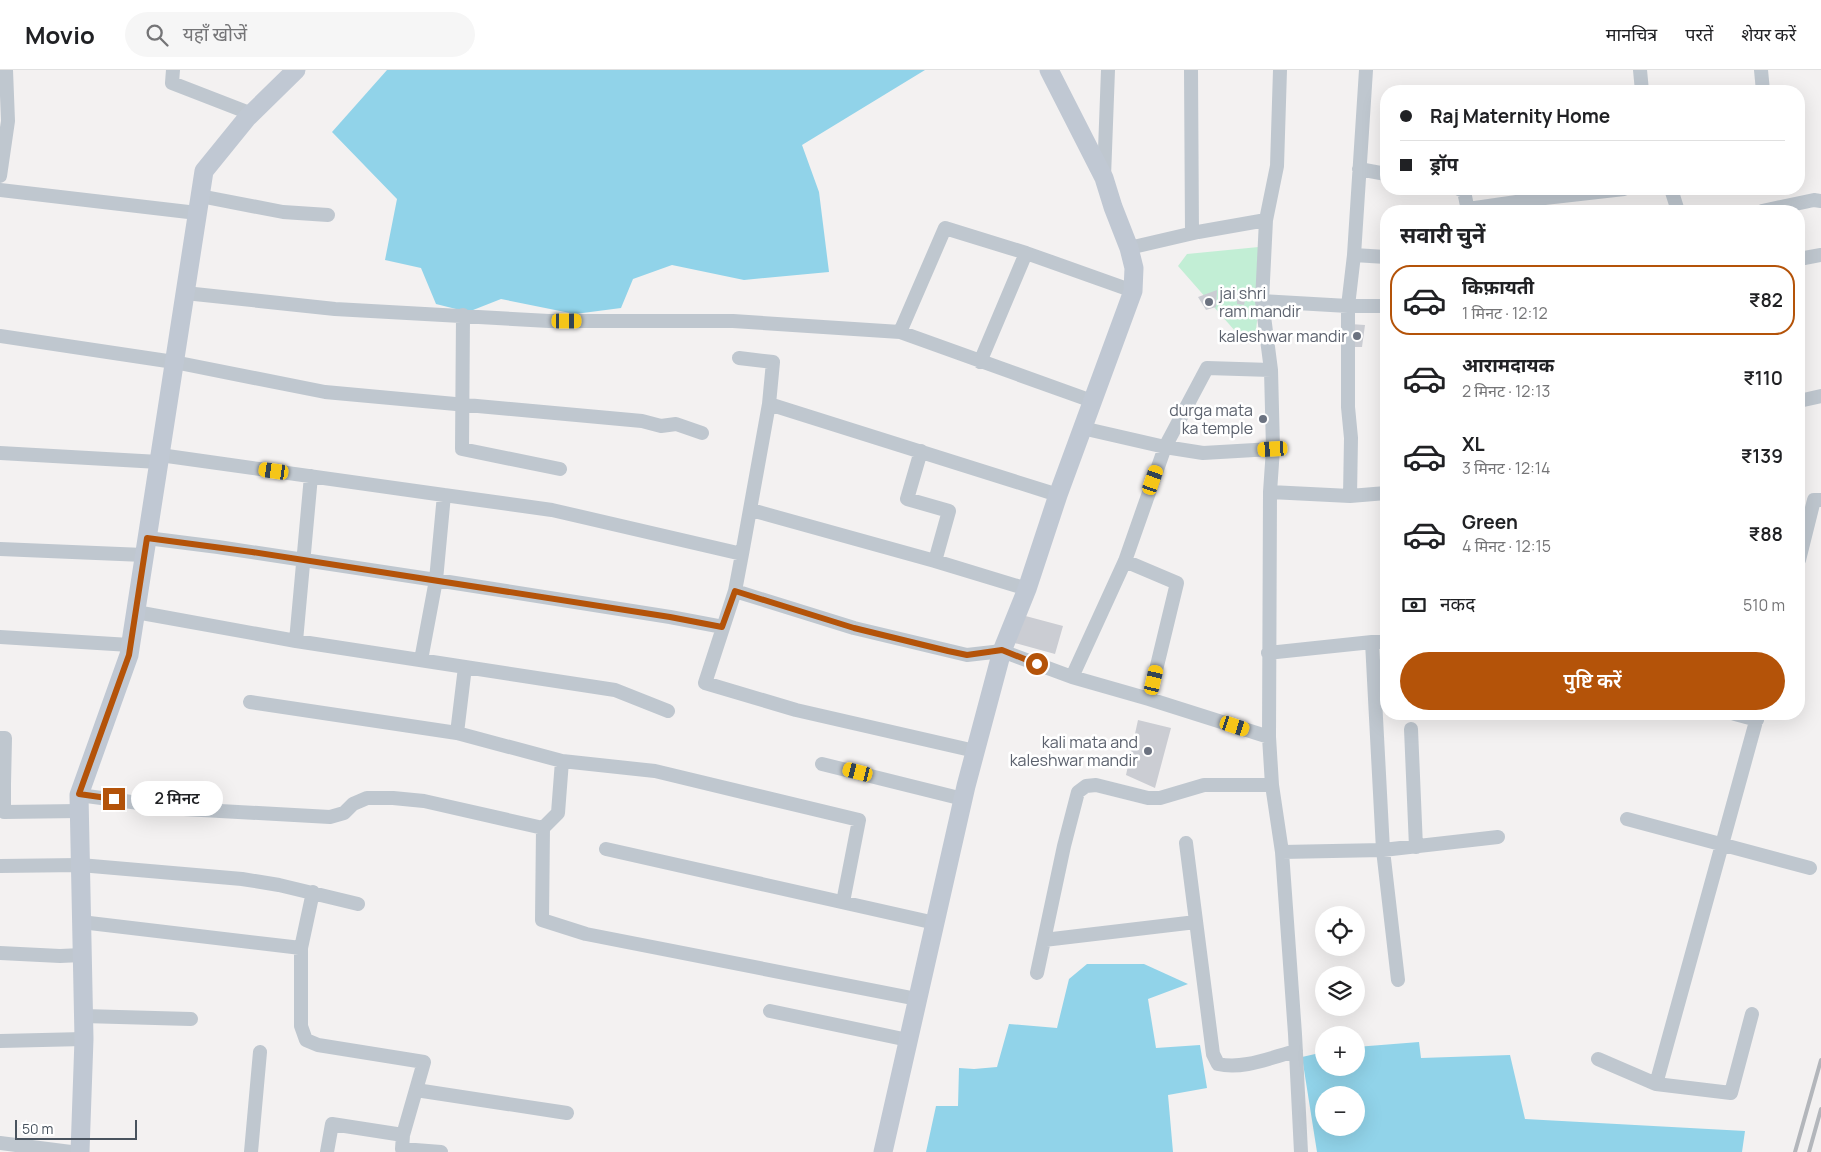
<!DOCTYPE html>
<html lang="hi">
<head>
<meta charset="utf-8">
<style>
  :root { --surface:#fff; --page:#f6f6f6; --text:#202124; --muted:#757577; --line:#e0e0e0; --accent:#b45309 }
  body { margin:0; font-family:Manrope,"Noto Sans Devanagari",sans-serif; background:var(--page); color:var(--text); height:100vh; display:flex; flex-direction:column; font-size:19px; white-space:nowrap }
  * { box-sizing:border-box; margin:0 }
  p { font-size:16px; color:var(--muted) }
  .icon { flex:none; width:28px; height:28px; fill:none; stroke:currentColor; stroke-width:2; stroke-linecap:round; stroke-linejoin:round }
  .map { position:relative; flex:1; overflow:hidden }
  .drawer { position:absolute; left:1380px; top:135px; width:425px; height:515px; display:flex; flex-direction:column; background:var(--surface); border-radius:20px; box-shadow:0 5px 20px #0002 }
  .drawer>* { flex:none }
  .top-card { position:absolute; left:1380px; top:15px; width:425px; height:110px; border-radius:20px; box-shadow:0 5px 20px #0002; display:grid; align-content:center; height:110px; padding:0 20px; background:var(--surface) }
  .fabs { position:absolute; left:1315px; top:836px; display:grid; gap:10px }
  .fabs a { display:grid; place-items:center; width:50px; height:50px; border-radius:50%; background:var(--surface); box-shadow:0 5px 20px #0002; font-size:25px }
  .scale { position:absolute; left:15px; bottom:12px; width:122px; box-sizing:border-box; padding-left:5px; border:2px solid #49535e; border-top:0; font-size:14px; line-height:18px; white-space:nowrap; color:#49535e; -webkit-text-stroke:4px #fff; paint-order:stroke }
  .end { position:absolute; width:22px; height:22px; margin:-11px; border:6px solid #b45309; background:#fff; box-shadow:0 0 0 2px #fff }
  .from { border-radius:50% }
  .bubble { position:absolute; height:35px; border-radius:18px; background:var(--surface); box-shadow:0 5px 20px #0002; font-size:16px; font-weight:600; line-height:35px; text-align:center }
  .car { position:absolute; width:15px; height:30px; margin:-15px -8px; border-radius:6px; box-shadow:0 0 4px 1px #0007; background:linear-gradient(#f5c518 24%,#345 0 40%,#f5c518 0 76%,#345 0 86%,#f5c518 0) }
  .top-card b { display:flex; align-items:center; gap:18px; height:48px; font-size:19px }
  .top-card b+b { border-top:1px solid var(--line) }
  .top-card i { width:12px; height:12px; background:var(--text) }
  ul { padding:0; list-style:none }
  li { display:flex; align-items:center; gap:15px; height:70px; margin:0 10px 8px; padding:0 10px; border:2px solid transparent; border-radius:20px }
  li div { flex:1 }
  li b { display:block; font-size:19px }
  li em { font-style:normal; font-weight:600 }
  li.selected { border-color:var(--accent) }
  li>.icon { width:45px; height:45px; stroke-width:1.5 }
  h2 { padding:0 20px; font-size:22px; line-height:60px }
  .pay { display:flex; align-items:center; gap:12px; height:55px; padding:0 20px; font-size:19px }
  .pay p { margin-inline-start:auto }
  .action { display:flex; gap:10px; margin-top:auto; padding:10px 20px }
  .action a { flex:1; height:58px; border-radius:30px; background:var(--accent); color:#fff; font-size:20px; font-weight:600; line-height:58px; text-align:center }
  header { display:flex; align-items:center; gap:30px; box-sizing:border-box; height:70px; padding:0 25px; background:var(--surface); border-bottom:1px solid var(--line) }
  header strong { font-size:24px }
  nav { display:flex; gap:28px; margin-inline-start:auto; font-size:18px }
  .search { width:350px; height:45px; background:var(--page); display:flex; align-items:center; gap:12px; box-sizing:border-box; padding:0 18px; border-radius:28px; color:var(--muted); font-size:19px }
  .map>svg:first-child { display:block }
</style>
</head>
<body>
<header>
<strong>Movio</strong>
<div class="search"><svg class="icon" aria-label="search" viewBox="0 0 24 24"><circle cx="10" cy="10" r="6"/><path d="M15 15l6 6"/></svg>यहाँ खोजें</div>
<nav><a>मानचित्र</a><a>परतें</a><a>शेयर करें</a></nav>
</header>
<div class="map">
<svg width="1821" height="1082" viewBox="0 0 1821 1082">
  <rect width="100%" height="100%" fill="#f3f1f1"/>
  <path fill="#c2eed5" d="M1269 176 1260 226 1255 268 1243 270 1178 196 1187 184Z"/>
  <path fill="#91d3e9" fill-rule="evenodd" d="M387 0H925L802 75 819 122 829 202 744 210 672 195 633 209 621 238 575 244 501 229 468 242 436 234 421 198 385 190 397 129 332 62Z
    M1087 894H1144L1188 914 1148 929 1156 978 1200 975 1207 1018 1168 1025 1173 1082H926L936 1036H958L959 998 974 999 997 997 1009 954 1057 958 1069 909Z
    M1419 972 1421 988 1510 985 1525 1049 1745 1061 1742 1082H1317L1302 987 1324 982V998H1356V977ZM1324 1025H1356V1058H1324Z"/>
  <path fill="#cbcdd3" d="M1217 220 1216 237 1206 240 1198 227Z
    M1237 223 1246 225 1244 235 1237 234Z
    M1350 254 1365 255 1362 277H1350Z
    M1018 544 1063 556 1055 584 1011 572Z
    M1138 650 1171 658 1155 718 1126 705Z"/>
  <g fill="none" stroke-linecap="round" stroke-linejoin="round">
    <path stroke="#bfc7cf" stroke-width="14" d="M173 0 172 13 252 44
      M1191 0 1192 163
      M1640 0 1642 21
      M1761 0 1763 21
      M1359 99 1386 104
      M0 106 8 51 6 0
      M1104 107 1108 0
      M1459 119 1464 121 1468 141
      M1671 119 1678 141
      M0 120 197 143
      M200 126 283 142 328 145
      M1468 139 1536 129 1624 119
      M1762 141 1814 130 1821 131
      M1129 178 1198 162 1266 150 1277 96 1280 0
      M1354 185 1386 187
      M1799 189 1821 185
      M185 223 335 239 549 251H733L900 262 1092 331
      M1262 231 1266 150
      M463 245 462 379 560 399
      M900 262 945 158 1026 183 1133 221
      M0 266 174 292 325 322 642 351 661 356 676 354 702 363
      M739 288 773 292 769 334 1058 425
      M980 292 1026 183
      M1799 331 1821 326
      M1082 358 1165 377 1203 383 1273 379
      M921 381 907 429 949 441 935 491
      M0 383 159 392
      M160 385 444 425 436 510 670 547 723 557
      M311 406 296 571 615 620 668 641
      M1270 422 1350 426 1386 423
      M444 425 552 440 742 484 769 334
      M1350 426 1351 368 1348 337V236L1354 185 1366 0
      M751 440 935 491 1027 519
      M147 468 218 477 436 510 421 590
      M0 479 144 485
      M742 484 735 521 705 613 796 640 975 681
      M1799 490 1814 430H1821
      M1125 491 1177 513 1149 629
      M735 521 854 558 967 585 1002 581 1072 607 1149 629 1269 667
      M136 542 296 571
      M0 567 130 575
      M1372 572 1383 780 1398 910
      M1268 583 1372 572H1386
      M1072 607 1125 491 1165 377 1207 298 1271 300
      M250 632 457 663 465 597
      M1735 644 1757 650
      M1411 659 1416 777
      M457 663 562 691 655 701 859 750 843 832
      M0 668H5L4 714
      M562 691 558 743 543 758 542 850 586 864 917 929
      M822 694 963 729
      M0 714H4V742L79 741
      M79 725 184 739 330 747 344 743 353 734 367 728H393L424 731 543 758
      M1627 749 1810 798
      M1186 773 1213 984 1218 994C1243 1000 1272 987 1296 981
      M606 779 935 853
      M1282 782 1383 780 1498 767
      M0 796 80 795 242 809 279 815 358 834
      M313 822 301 878V956L306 970 318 975 424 992 403 1065 332 1054 327 1082
      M81 852 301 878
      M1044 870 1196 852
      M0 883 60 886 82 885
      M1037 903 1064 776 1078 722 1086 716 1096 715 1148 728H1160L1204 715H1272
      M770 941 908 970
      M83 946 191 949
      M0 971 84 969
      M1598 989 1656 1014 1731 1023 1752 944
      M1656 1014 1758 644
      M416 1020 567 1043
      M403 1065 402 1079 441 1082
      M0 1073 71 1082
      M251 1082 260 982
      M1301 1082 1295 964 1282 782 1272 715 1269 667 1270 422 1273 379 1271 300 1262 231 1348 236H1386"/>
    <path stroke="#c0c8d3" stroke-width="19" d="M80 1082 84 969 79 725 129 585 204 101 247 48 296 0
      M883 1082 966 716 1002 581 1027 519 1058 425 1133 221 1134 198 1129 178 1113 137 1104 108 1049 0"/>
    <path stroke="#b3b6bb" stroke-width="4" d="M1795 1082 1821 990
      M1809 1082 1821 1039"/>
  </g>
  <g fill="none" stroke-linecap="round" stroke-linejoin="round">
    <path stroke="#b45309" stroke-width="6" d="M114 729 79 724 129 585 147 468 252 482 670 547 722 557 735 521 854 558 948 581 967 585 1002 580 1037 594"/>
  </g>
  <g fill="#6b7280" stroke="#fff" stroke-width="2">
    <circle cx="1209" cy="232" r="5"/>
    <circle cx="1357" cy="266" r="5"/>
    <circle cx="1263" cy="349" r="5"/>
    <circle cx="1148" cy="681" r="5"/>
  </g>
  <g text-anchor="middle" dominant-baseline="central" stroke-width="5" stroke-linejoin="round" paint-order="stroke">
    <g font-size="16" fill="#5b616d" stroke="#fff" text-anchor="end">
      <text x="1219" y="223" text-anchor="start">jai shri<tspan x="1219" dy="18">ram mandir</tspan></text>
      <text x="1347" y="266">kaleshwar mandir</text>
      <text x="1253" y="340">durga mata<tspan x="1253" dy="18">ka temple</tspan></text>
      <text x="1138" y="672">kali mata and<tspan x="1138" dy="18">kaleshwar mandir</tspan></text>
    </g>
  </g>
</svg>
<div class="fabs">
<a><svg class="icon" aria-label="locate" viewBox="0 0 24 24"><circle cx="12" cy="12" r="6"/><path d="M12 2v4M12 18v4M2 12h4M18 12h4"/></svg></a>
<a><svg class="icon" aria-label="layers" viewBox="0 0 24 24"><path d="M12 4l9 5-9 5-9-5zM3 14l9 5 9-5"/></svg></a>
<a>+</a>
<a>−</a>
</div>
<div class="scale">50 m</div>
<i class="end from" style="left:1037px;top:594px"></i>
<i class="end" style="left:114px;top:729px"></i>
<div class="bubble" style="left:131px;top:711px;width:92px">2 मिनट</div>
<i class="car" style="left:567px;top:251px;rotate:90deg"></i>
<i class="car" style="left:1273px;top:379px;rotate:267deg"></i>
<i class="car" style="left:274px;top:401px;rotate:278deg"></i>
<i class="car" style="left:1153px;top:410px;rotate:19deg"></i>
<i class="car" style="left:1154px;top:610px;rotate:13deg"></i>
<i class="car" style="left:1235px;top:656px;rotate:108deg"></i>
<i class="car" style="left:858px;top:702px;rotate:284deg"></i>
<div class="top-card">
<b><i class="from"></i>Raj Maternity Home</b>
<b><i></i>ड्रॉप</b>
</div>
<section class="drawer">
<h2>सवारी चुनें</h2>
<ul>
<li class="selected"><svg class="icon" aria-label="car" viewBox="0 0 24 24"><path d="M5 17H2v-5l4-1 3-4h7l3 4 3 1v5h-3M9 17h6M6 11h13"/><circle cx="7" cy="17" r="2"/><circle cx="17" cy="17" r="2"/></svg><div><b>किफ़ायती</b><p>1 मिनट · 12:12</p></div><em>₹82</em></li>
<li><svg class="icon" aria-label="car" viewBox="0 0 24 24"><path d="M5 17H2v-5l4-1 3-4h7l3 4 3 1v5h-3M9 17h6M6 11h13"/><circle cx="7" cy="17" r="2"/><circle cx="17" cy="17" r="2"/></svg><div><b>आरामदायक</b><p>2 मिनट · 12:13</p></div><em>₹110</em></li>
<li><svg class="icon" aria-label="car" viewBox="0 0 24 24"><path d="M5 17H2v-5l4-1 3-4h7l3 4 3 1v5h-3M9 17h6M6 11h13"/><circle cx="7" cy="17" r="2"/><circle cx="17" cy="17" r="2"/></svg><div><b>XL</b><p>3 मिनट · 12:14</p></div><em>₹139</em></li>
<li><svg class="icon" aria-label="car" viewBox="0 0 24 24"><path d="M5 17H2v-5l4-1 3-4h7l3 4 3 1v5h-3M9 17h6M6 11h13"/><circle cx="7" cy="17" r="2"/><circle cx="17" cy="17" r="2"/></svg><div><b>Green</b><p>4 मिनट · 12:15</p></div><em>₹88</em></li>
</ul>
<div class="pay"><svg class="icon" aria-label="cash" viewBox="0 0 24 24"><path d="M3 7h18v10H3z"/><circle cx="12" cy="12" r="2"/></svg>नकद<p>510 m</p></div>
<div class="action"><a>पुष्टि करें</a></div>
</section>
</div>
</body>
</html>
